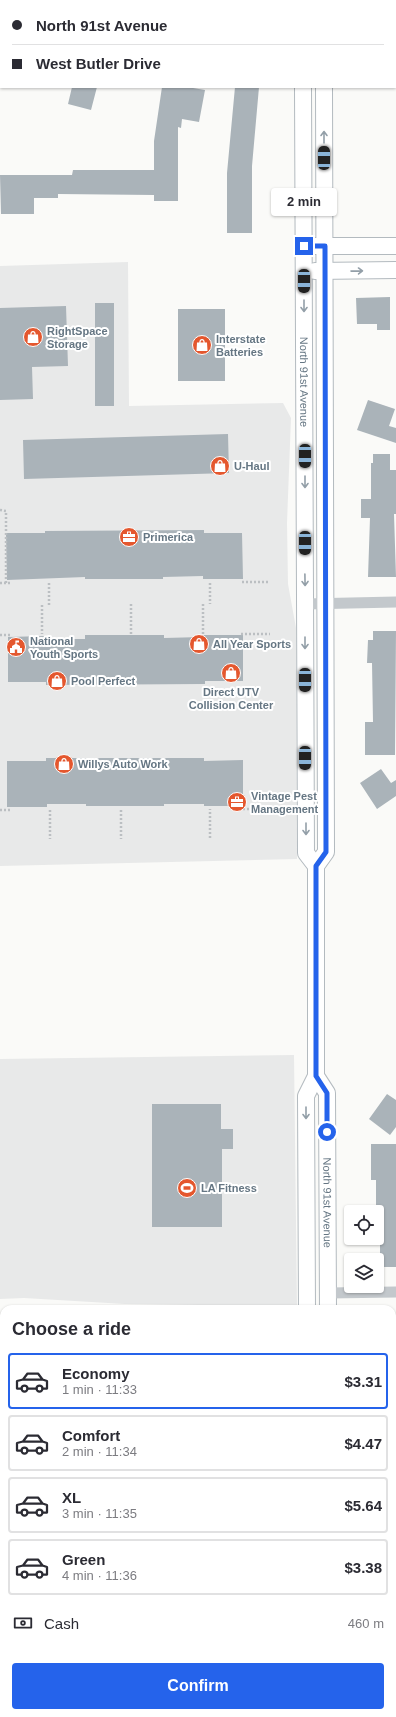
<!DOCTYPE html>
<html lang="en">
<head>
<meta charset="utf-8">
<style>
  :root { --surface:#fff; --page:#f7f7f7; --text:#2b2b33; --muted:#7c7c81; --line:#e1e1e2; --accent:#2563eb }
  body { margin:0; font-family:Helvetica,sans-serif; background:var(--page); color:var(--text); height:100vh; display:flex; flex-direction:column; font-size:15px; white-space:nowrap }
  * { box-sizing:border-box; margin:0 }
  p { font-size:13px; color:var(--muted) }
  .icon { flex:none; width:22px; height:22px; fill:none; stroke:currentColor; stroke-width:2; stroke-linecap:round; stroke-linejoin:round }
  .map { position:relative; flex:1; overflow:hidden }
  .panel { position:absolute; left:0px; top:1305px; width:396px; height:412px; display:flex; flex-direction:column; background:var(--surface); border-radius:12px 12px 0 0; box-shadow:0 1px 3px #0004 }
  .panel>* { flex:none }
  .guide { position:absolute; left:0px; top:0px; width:396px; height:88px; box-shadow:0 1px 3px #0004; display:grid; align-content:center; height:88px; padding:0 12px; background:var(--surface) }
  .controls { position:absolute; left:344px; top:1205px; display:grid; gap:8px }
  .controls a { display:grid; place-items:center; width:40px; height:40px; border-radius:4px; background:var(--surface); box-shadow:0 1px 3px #0004; font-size:20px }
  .end { position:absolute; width:18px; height:18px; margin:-9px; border:5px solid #2563eb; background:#fff; box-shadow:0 0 0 2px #fff }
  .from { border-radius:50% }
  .bubble { position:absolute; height:28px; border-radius:4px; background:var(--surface); box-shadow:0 1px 3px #0004; font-size:13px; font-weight:800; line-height:28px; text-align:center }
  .car { position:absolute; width:12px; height:24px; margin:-12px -6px; border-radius:5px; box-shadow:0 0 3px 1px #0007; background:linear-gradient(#222 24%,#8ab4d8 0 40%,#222 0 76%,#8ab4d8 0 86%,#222 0) }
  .guide b { display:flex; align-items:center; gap:14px; height:38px; font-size:15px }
  .guide b+b { border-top:1px solid var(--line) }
  .guide i { width:10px; height:10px; background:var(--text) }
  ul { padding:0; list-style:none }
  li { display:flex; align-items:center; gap:12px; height:56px; margin:0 8px 6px; padding:0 4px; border:2px solid var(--line); border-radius:4px }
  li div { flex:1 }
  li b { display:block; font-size:15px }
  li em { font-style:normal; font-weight:800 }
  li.selected { border-color:var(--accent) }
  li>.icon { width:36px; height:36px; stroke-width:1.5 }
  h2 { padding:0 12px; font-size:18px; line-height:48px }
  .pay { display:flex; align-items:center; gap:10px; height:44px; padding:0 12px; font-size:15px }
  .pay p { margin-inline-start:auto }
  .cta { display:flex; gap:8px; margin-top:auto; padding:8px 12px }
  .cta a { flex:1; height:46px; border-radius:4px; background:var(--accent); color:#fff; font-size:16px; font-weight:800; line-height:46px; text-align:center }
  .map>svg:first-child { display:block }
</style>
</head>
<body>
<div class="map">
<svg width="396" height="1717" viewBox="0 0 396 1717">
  <rect width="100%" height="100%" fill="#fafaf8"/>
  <path fill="#e8e9e9" d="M128 262 129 406 283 403 291 418 287 523 288 584 296 628 297 859 0 866V266Z
    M294 1055 297 1306 299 1309H267V1306L125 1304 24 1298 0 1299V1059Z
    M0 1468H4V1713H298V1717H0Z
    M392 1527H396V1717H347V1713H392Z"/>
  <path fill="#aab3b9" d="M72 87H97L91 110 68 104Z
    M162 87H187L205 90 199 122 182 119 181 128 178 127V201H154V195L58 194V198H34V214H1L0 175H72L73 170H154V141Z
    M235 87H259L252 166V233H227V173Z
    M390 297V330H377V324H357L356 298Z
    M95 303H114V406H95Z
    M66 306 68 366 32 367 33 399 0 400V308Z
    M178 309H225V381H178Z
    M368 400 395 409 389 426 396 428V443L357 430Z
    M228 434 229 473 24 479 23 440Z
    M373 454H390V470H396V514H394L396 577H368L370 518H361V499H371V463H373Z
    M204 530V533H242L243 579H203V576L163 577V579H85V577L7 580 6 533H45V531Z
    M373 631H396L395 755H365V722H373L372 663H367L368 640H373Z
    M85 635H164V638L202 637V635H243V681H205V684L46 685V682H8V637L45 636V639H85Z
    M46 758H204V761L243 760V806H204V804H164V806H86V804H47V807H7V761H46Z
    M381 769 391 783 396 780V796L377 809 360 783Z
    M387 1094 396 1100V1127L390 1135 369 1119Z
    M152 1104H221V1129H233V1149H222V1227H152Z
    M371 1144H396V1267H380V1225H377V1212H376V1180H371Z"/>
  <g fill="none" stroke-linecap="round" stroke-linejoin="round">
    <g stroke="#b3babf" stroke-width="18">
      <g id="secondary">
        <path d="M303 0V1"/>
        <path d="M324 1V0"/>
        <path id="s1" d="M303 87 306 853 316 866"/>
        <path d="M315 246H396"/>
        <path d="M315 271 396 270"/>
        <path id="s2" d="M316 1076 327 1093 328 1309"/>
        <path d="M307 1309 306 1096 316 1076V866L326 852 324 87"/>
        <path d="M308 1713 309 1717"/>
        <path d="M330 1713V1717"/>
      </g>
    </g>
    <path stroke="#bbbfc2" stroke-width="2.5" stroke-dasharray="2 2" stroke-linecap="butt" d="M0 510 6 511V583
      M242 582H270
      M0 583H10
      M49 583V605
      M210 583V604
      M131 604V634
      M203 604V634
      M42 605V634
      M241 634H270
      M0 635H10
      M243 809H271
      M0 810H11
      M50 810V839
      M121 810V839
      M210 838V809"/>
    <path stroke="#c3c8cc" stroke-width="5.5" d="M146 1713V1717
      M266 1713V1717"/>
    <path stroke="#c3c8cc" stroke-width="11" d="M305 604 396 602
      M328 1293 396 1292
      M392 1448H396"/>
    <use href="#secondary" stroke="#fff" stroke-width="16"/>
  </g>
  <defs><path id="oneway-shaft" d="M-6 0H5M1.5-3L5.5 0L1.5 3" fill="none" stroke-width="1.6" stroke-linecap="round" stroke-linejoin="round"/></defs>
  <g stroke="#939fa8">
    <use href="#oneway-shaft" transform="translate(324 137) rotate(-90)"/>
    <use href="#oneway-shaft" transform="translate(357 271) rotate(-1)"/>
    <use href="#oneway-shaft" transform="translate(304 306) rotate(90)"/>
    <use href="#oneway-shaft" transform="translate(305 482) rotate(90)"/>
    <use href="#oneway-shaft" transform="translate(305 580) rotate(89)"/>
    <use href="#oneway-shaft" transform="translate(305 643) rotate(90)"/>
    <use href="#oneway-shaft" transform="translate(306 829) rotate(90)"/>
    <use href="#oneway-shaft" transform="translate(306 1113) rotate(90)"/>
  </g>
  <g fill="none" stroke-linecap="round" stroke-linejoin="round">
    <path stroke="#2563eb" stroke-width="5" d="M304 246H325L326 852 316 866V1076L327 1093V1132"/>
  </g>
  <defs>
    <g id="shop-disc" transform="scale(1)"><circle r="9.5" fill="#e4572e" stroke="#fff"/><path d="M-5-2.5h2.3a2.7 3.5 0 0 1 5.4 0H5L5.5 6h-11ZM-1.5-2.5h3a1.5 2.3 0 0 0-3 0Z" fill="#fff"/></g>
    <g id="office-disc" transform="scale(1)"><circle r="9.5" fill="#e4572e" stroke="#fff"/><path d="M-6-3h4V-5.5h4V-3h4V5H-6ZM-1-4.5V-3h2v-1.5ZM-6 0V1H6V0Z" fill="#fff"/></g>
    <g id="civic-disc" transform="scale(1)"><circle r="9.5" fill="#e4572e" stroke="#fff"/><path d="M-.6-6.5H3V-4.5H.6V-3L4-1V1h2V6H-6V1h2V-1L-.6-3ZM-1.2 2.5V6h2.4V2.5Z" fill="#fff"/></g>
    <g id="stadium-disc" transform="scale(1)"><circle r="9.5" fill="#e4572e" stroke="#fff"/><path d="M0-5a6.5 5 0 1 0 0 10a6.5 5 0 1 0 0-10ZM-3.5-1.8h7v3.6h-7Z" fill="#fff"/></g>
  </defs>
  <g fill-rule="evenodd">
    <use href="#shop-disc" x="33" y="337"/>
    <use href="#shop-disc" x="202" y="345"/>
    <use href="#shop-disc" x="220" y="466"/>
    <use href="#office-disc" x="129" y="537"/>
    <use href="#shop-disc" x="199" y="644"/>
    <use href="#civic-disc" x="16" y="647"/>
    <use href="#shop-disc" x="231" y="673"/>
    <use href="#shop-disc" x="57" y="681"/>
    <use href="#shop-disc" x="64" y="764"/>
    <use href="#office-disc" x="237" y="802"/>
    <use href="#stadium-disc" x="187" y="1188"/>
  </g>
  <g text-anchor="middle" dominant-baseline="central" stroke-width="4" stroke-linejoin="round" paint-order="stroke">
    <g font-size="11" font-weight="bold" fill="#657683" stroke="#fff" text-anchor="start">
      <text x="47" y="331">RightSpace<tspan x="47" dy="13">Storage</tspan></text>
      <text x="216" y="339">Interstate<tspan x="216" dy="13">Batteries</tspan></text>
      <text x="234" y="466">U-Haul</text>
      <text x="143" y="537">Primerica</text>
      <text x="30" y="641">National<tspan x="30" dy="13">Youth Sports</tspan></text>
      <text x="213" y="644">All Year Sports</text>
      <text x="71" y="681">Pool Perfect</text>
      <text x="231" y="692" text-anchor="middle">Direct UTV<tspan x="231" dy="13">Collision Center</tspan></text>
      <text x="78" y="764">Willys Auto Work</text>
      <text x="251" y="796">Vintage Pest<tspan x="251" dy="13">Management</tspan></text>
      <text x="201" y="1188">LA Fitness</text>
    </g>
    <g font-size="11" fill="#657683" stroke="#fff">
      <text stroke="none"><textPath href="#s1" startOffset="295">North 91st Avenue</textPath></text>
      <text stroke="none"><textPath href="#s2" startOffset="130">North 91st Avenue</textPath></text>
    </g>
  </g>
</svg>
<div class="controls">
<a><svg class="icon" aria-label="locate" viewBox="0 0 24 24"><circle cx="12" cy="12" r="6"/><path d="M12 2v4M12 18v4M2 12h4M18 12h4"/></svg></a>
<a><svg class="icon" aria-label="layers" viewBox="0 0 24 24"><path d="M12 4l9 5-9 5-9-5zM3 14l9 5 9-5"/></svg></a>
</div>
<i class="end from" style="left:327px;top:1132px"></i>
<i class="end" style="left:304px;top:246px"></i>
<div class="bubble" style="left:271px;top:188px;width:66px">2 min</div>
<i class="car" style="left:324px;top:158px;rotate:0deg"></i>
<i class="car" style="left:304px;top:281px;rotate:180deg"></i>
<i class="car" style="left:305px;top:456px;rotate:180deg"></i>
<i class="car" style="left:305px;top:543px;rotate:180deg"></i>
<i class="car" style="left:305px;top:680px;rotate:180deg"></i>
<i class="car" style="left:305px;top:758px;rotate:180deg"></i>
<div class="guide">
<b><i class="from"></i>North 91st Avenue</b>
<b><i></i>West Butler Drive</b>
</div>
<section class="panel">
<h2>Choose a ride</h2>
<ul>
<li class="selected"><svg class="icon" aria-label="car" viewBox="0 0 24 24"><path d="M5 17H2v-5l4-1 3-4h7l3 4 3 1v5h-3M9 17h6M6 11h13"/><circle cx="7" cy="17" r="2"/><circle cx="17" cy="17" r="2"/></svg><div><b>Economy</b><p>1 min · 11:33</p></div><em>$3.31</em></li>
<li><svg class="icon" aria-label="car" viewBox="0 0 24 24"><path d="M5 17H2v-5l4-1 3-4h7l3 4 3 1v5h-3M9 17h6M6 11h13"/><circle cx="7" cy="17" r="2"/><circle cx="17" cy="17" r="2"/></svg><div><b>Comfort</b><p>2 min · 11:34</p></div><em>$4.47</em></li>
<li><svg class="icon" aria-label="car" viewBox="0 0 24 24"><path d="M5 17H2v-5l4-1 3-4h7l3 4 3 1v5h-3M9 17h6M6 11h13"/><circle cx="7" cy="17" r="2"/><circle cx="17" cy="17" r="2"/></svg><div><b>XL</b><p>3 min · 11:35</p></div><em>$5.64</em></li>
<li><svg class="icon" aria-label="car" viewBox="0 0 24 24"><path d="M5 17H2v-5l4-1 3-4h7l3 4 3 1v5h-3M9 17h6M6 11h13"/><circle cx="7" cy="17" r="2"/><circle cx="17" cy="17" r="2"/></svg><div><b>Green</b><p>4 min · 11:36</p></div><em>$3.38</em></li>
</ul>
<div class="pay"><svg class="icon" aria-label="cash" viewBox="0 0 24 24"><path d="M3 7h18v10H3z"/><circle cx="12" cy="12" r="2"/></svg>Cash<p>460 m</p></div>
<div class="cta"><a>Confirm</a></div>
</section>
</div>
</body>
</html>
